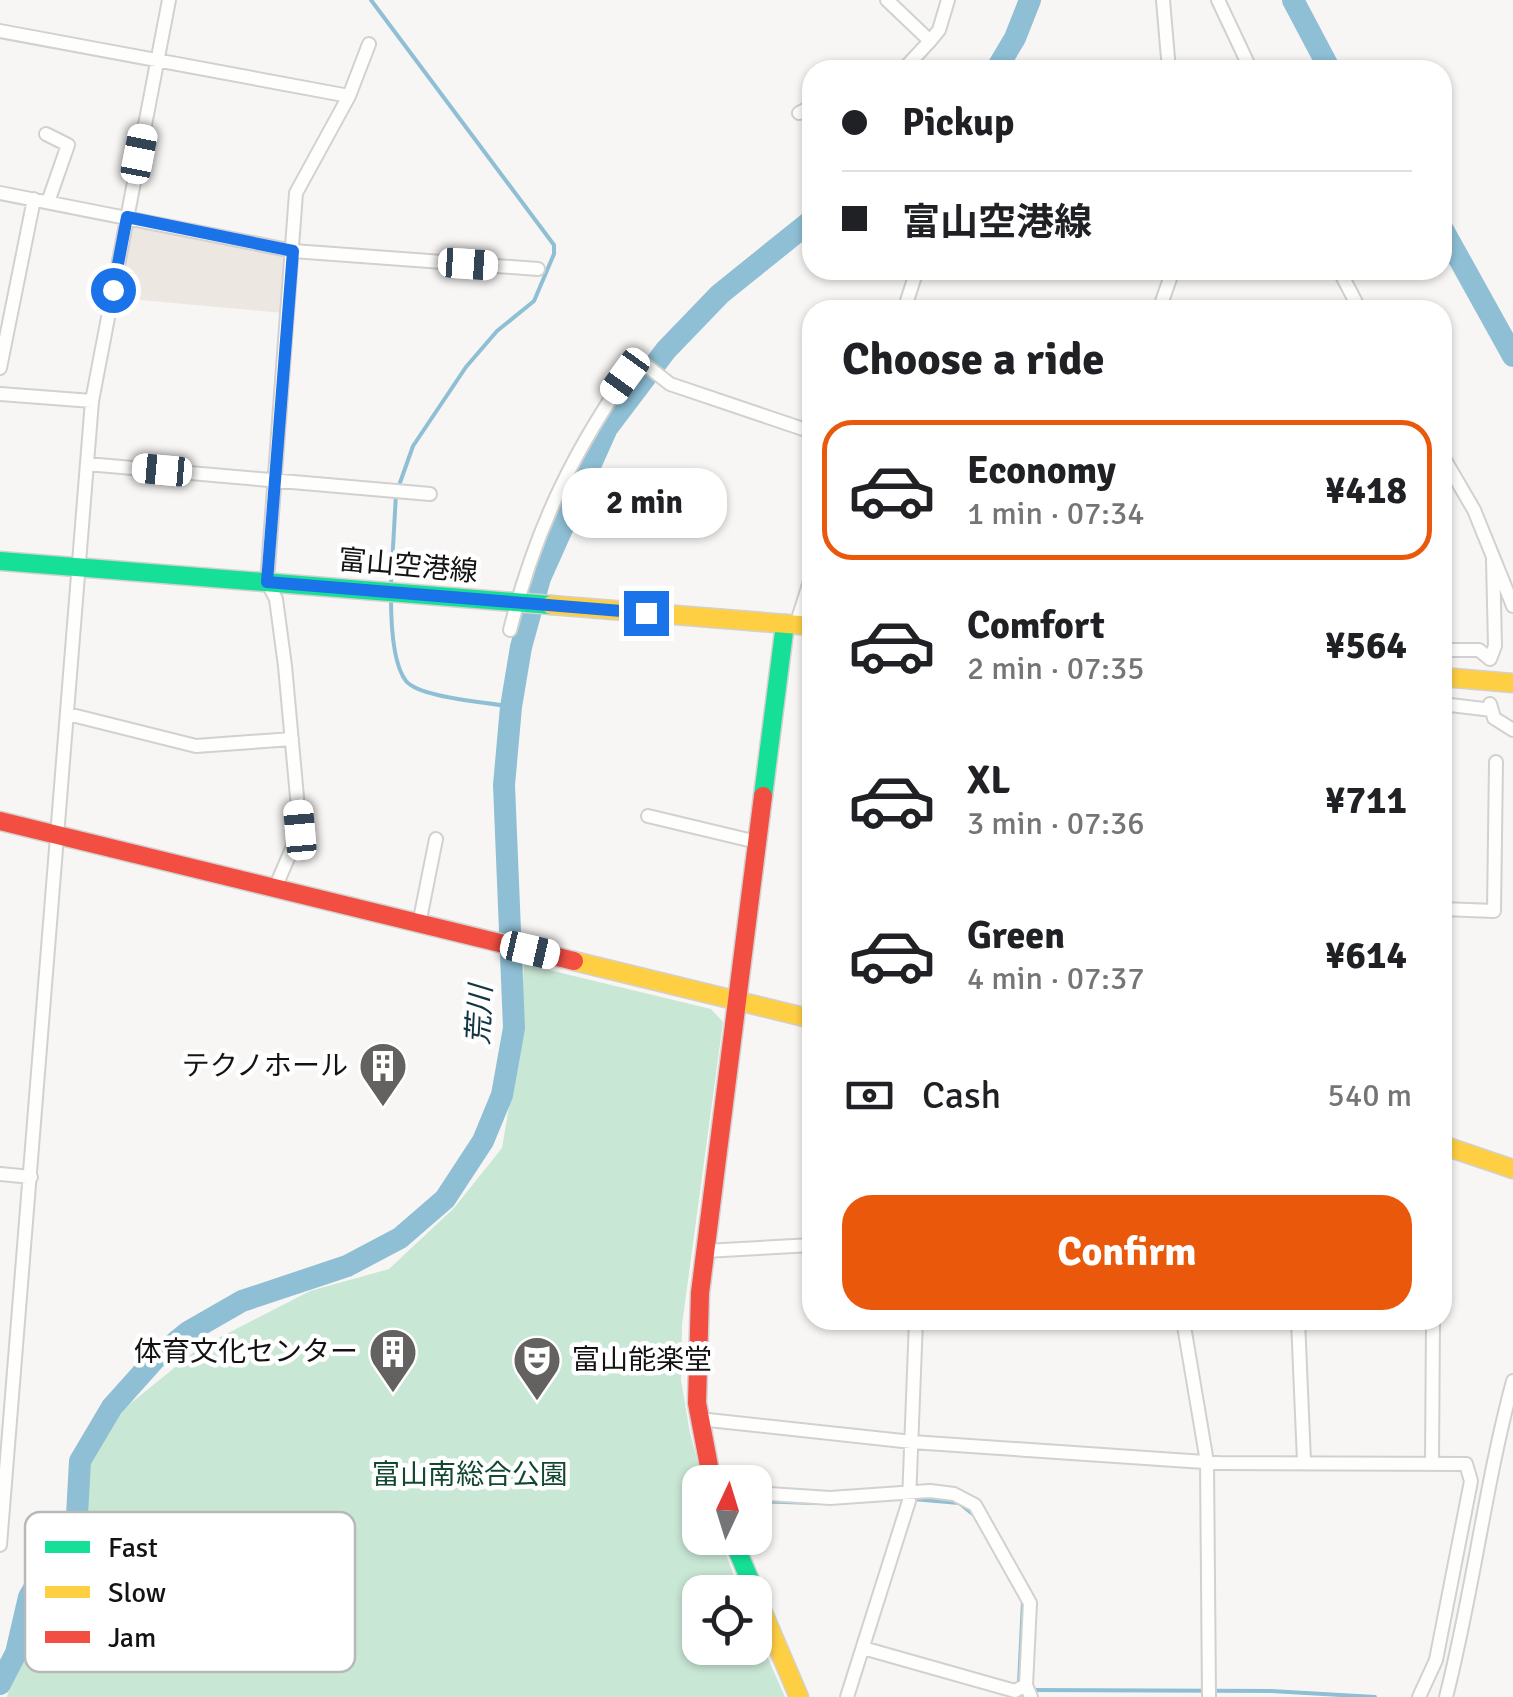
<!DOCTYPE html>
<html lang="en">
<head>
<meta charset="utf-8">
<style>
  :root { --surface:#fff; --page:#f2f2f2; --text:#202124; --muted:#757577; --line:#e0e0e0; --accent:#ea580c }
  body { margin:0; font-family:Signika,"Noto Sans JP",sans-serif; background:var(--page); color:var(--text); height:100vh; display:flex; flex-direction:column; font-size:38px; white-space:nowrap }
  * { box-sizing:border-box; margin:0 }
  p { font-size:32px; color:var(--muted) }
  .icon { flex:none; width:55px; height:55px; fill:none; stroke:currentColor; stroke-width:2; stroke-linecap:round; stroke-linejoin:round }
  .map { position:relative; flex:1; overflow:hidden }
  .sheet { position:absolute; left:802px; top:300px; width:650px; height:1030px; display:flex; flex-direction:column; background:var(--surface); border-radius:30px; box-shadow:0 2px 8px #0004 }
  .sheet>* { flex:none }
  .banner { position:absolute; left:802px; top:60px; width:650px; height:220px; border-radius:30px; box-shadow:0 2px 8px #0004; display:grid; align-content:center; height:220px; padding:0 40px; background:var(--surface) }
  .needle { width:65px; rotate:4deg }
  .controls { position:absolute; left:682px; top:1465px; display:grid; gap:20px }
  .controls a { display:grid; place-items:center; width:90px; height:90px; border-radius:20px; background:var(--surface); box-shadow:0 2px 8px #0004; font-size:50px }
  .end { position:absolute; width:45px; height:45px; margin:-22px; border:12px solid #1a73e8; background:#fff; box-shadow:0 0 0 5px #fff }
  .from { border-radius:50% }
  .bubble { position:absolute; height:70px; border-radius:30px; background:var(--surface); box-shadow:0 2px 8px #0004; font-size:32px; font-weight:700; line-height:70px; text-align:center }
  .car { position:absolute; width:30px; height:60px; margin:-30px -15px; border-radius:12px; box-shadow:0 0 8px 2px #0007; background:linear-gradient(#fff 24%,#345 0 40%,#fff 0 76%,#345 0 86%,#fff 0) }
  .banner b { display:flex; align-items:center; gap:35px; height:95px; font-size:38px }
  .banner b+b { border-top:2px solid var(--line) }
  .banner i { width:25px; height:25px; background:var(--text) }
  ul { padding:0; list-style:none }
  li { display:flex; align-items:center; gap:30px; height:140px; margin:0 20px 15px; padding:0 20px; border:5px solid transparent; border-radius:30px }
  li div { flex:1 }
  li b { display:block; font-size:38px }
  li em { font-style:normal; font-weight:700 }
  li.selected { border-color:var(--accent) }
  li>.icon { width:90px; height:90px; stroke-width:1.5 }
  h2 { padding:0 40px; font-size:45px; line-height:120px }
  .pay { display:flex; align-items:center; gap:25px; height:110px; padding:0 40px; font-size:38px }
  .pay p { margin-inline-start:auto }
  .button { display:flex; gap:20px; margin-top:auto; padding:20px 40px }
  .button a { flex:1; height:115px; border-radius:30px; background:var(--accent); color:#fff; font-size:40px; font-weight:700; line-height:115px; text-align:center }
  .map>svg:first-child { display:block }
</style>
</head>
<body>
<div class="map">
<svg width="1513" height="1697" viewBox="0 0 1513 1697">
  <rect width="100%" height="100%" fill="#f8f6f4"/>
  <path fill="#ede7e2" d="M131 225 287 254 283 313 118 298Z"/>
  <path fill="#c9e7d5" d="M524 964 711 1009 723 1022 682 1325 681 1380 690 1433 703 1482H700V1538H720L740 1592H700V1648H755V1629L785 1697H7L34 1600 84 1525V1469L121 1411 199 1348 310 1291 389 1269 454 1208 502 1148 518 1054Z"/>
  <g fill="none" stroke-linecap="round" stroke-linejoin="round">
    <path stroke="#8ebfd5" stroke-width="4" d="M371 0 554 245V254L534 301 497 331 466 367 413 446 396 494 391 583
      M391 597C391 620 392 663 406 681 420 698 488 702 511 707
      M913 1499 959 1503 974 1515
      M755 1501 814 1503
      M1022 1685 1019 1683 1023 1601
      M1030 1690 1271 1691 1375 1697"/>
    <path stroke="#8ebfd5" stroke-width="22" d="M1293 0 1330 70
      M996 70 1015 38 1030 0
      M1442 228 1513 356
      M0 1684 16 1653 29 1597 77 1515 80 1461 112 1407 155 1359 188 1332 242 1301 347 1266 400 1238 445 1199 483 1141 502 1095 514 1028 504 785 511 707 521 647 540 578 607 428 666 350 720 294 812 220"/>
    <g stroke="#d2d1cf" stroke-width="16">
      <path id="street" d="M887 0 930 41 903 70
        M1163 0 1169 70
        M1218 0 1251 70
        M0 31 349 96 296 193 267 582 276 599 285 666 300 830 275 888
        M930 41 939 30 948 0
        M349 96 369 44
        M799 113 812 106
        M46 134 68 145 48 202
        M0 193 293 251 538 269
        M1339 270 1360 310
        M904 310 917 270
        M1159 310 1173 270
        M0 368 34 199
        M0 394 92 401
        M1442 455 1474 510 1513 606
        M87 464 430 494
        M796 625 812 575
        M510 630C536 526 576 445 638 359L670 384 812 432
        M1442 650H1479L1490 659 1495 646 1493 559
        M1442 704 1492 710
        M1490 704 1494 718 1513 730
        M68 714 196 746 292 739
        M648 816 757 842
        M1442 909 1494 911 1496 762
        M419 924 436 839
        M0 1174 31 1177
        M705 1251 812 1245
        M1183 1320 1207 1462 1209 1697
        M1298 1320 1304 1461
        M699 1419 912 1442 1219 1463 1466 1464 1471 1481 1436 1660 1419 1697
        M1432 1463 1433 1320
        M755 1493 830 1498 930 1491 954 1494 975 1505 1030 1603 1026 1685
        M0 1545 92 401 169 0
        M863 1648 1015 1691 1026 1685 1031 1697
        M847 1697 909 1501 916 1320
        M1446 1697C1473 1592 1485 1485 1513 1381"/>
    </g>
    <g stroke="#d2d1cf" stroke-width="21">
      <path id="fast" d="M0 561 551 605
        M763 796 785 624
        M732 1538 755 1592"/>
    </g>
    <g stroke="#d2d1cf" stroke-width="21">
      <path id="slow" d="M551 605 812 626
        M1442 677 1513 683
        M574 961 812 1019
        M1442 1145 1513 1169
        M755 1594 799 1697"/>
    </g>
    <g stroke="#d2d1cf" stroke-width="21">
      <path id="jam" d="M0 821 574 961
        M712 1482 697 1403 700 1293 763 796"/>
    </g>
    <use href="#street" stroke="#fefefd" stroke-width="12"/>
    <use href="#fast" stroke="#16e098" stroke-width="18"/>
    <use href="#slow" stroke="#ffcf43" stroke-width="18"/>
    <use href="#jam" stroke="#f24e42" stroke-width="18"/>
  </g>
  <g fill="none" stroke-linecap="round" stroke-linejoin="round">
    <path stroke="#1a73e8" stroke-width="12" d="M113 290 127 217 293 251 267 582 646 613"/>
  </g>
  <defs>
    <g id="building-pin" transform="scale(2.5)"><path d="M0 17L-7.5 6A9.5 9.5 0 1 1 7.5 6Z" fill="#646261" stroke="#fff"/><path d="M-4-6H4V6H1V3H-1V6H-4ZM-2.5-4.3h1.7v1.8h-1.7ZM.8-4.3h1.7v1.8H.8ZM-2.5-1h1.7V.8h-1.7ZM.8-1h1.7V.8H.8Z" fill="#fff"/></g>
    <g id="theatre-pin" transform="scale(2.5)"><path d="M0 17L-7.5 6A9.5 9.5 0 1 1 7.5 6Z" fill="#646261" stroke="#fff"/><path d="M-5-5.5Q0-4 5-5.5V0Q5 5 0 6Q-5 5-5 0ZM-3.3-2.5H-1v1.5H-3.3ZM1-2.5H3.3v1.5H1ZM-2.8 1Q0 5.5 2.8 1Z" fill="#fff"/></g>
  </defs>
  <g fill-rule="evenodd">
    <use href="#building-pin" x="383" y="1066"/>
    <use href="#building-pin" x="393" y="1352"/>
    <use href="#theatre-pin" x="537" y="1360"/>
  </g>
  <g text-anchor="middle" dominant-baseline="central" stroke-width="9" stroke-linejoin="round" paint-order="stroke">
    <g font-size="28" fill="#141212" stroke="#fff">
      <text transform="translate(408 566) rotate(5)">富山空港線</text>
    </g>
    <g font-size="28" fill="#141212" stroke="#fff" text-anchor="end">
      <text x="348" y="1066">テクノホール</text>
      <text x="358" y="1352">体育文化センター</text>
      <text x="572" y="1360" text-anchor="start">富山能楽堂</text>
    </g>
    <g font-size="28" fill="#124730" stroke="#fff">
      <text x="470" y="1475">富山南総合公園</text>
    </g>
    <g font-size="30" font-style="italic" fill="#133442" stroke="#fff">
      <text transform="translate(480 1015) rotate(-87)">荒川</text>
    </g>
  </g>
  <rect x="25" y="1512" width="330" height="160" rx="15" fill="#fff" stroke="#b8b8b8" stroke-width="2.5"/>
  <rect x="45" y="1541" width="45" height="12" fill="#16e098"/>
  <rect x="45" y="1586" width="45" height="12" fill="#ffcf43"/>
  <rect x="45" y="1631" width="45" height="12" fill="#f24e42"/>
  <g font-size="28" fill="#141212">
    <text x="108" y="1557">Fast</text>
    <text x="108" y="1602">Slow</text>
    <text x="108" y="1647">Jam</text>
  </g>
</svg>
<div class="controls">
<a><svg class="needle" viewBox="-14 -14 28 28"><path d="M0-13l5 13h-10z" fill="#e53935"/><path d="M0 13l5-13h-10z" fill="#757577"/></svg></a>
<a><svg class="icon" aria-label="locate" viewBox="0 0 24 24"><circle cx="12" cy="12" r="6"/><path d="M12 2v4M12 18v4M2 12h4M18 12h4"/></svg></a>
</div>
<i class="end from" style="left:113px;top:290px"></i>
<i class="end" style="left:646px;top:613px"></i>
<div class="bubble" style="left:562px;top:468px;width:165px">2 min</div>
<i class="car" style="left:139px;top:154px;rotate:11deg"></i>
<i class="car" style="left:468px;top:264px;rotate:94deg"></i>
<i class="car" style="left:625px;top:376px;rotate:216deg"></i>
<i class="car" style="left:162px;top:470px;rotate:275deg"></i>
<i class="car" style="left:300px;top:830px;rotate:355deg"></i>
<i class="car" style="left:530px;top:950px;rotate:103deg"></i>
<div class="banner">
<b><i class="from"></i>Pickup</b>
<b><i></i>富山空港線</b>
</div>
<section class="sheet">
<h2>Choose a ride</h2>
<ul>
<li class="selected"><svg class="icon" aria-label="car" viewBox="0 0 24 24"><path d="M5 17H2v-5l4-1 3-4h7l3 4 3 1v5h-3M9 17h6M6 11h13"/><circle cx="7" cy="17" r="2"/><circle cx="17" cy="17" r="2"/></svg><div><b>Economy</b><p>1 min · 07:34</p></div><em>¥418</em></li>
<li><svg class="icon" aria-label="car" viewBox="0 0 24 24"><path d="M5 17H2v-5l4-1 3-4h7l3 4 3 1v5h-3M9 17h6M6 11h13"/><circle cx="7" cy="17" r="2"/><circle cx="17" cy="17" r="2"/></svg><div><b>Comfort</b><p>2 min · 07:35</p></div><em>¥564</em></li>
<li><svg class="icon" aria-label="car" viewBox="0 0 24 24"><path d="M5 17H2v-5l4-1 3-4h7l3 4 3 1v5h-3M9 17h6M6 11h13"/><circle cx="7" cy="17" r="2"/><circle cx="17" cy="17" r="2"/></svg><div><b>XL</b><p>3 min · 07:36</p></div><em>¥711</em></li>
<li><svg class="icon" aria-label="car" viewBox="0 0 24 24"><path d="M5 17H2v-5l4-1 3-4h7l3 4 3 1v5h-3M9 17h6M6 11h13"/><circle cx="7" cy="17" r="2"/><circle cx="17" cy="17" r="2"/></svg><div><b>Green</b><p>4 min · 07:37</p></div><em>¥614</em></li>
</ul>
<div class="pay"><svg class="icon" aria-label="cash" viewBox="0 0 24 24"><path d="M3 7h18v10H3z"/><circle cx="12" cy="12" r="2"/></svg>Cash<p>540 m</p></div>
<div class="button"><a>Confirm</a></div>
</section>
</div>
</body>
</html>
